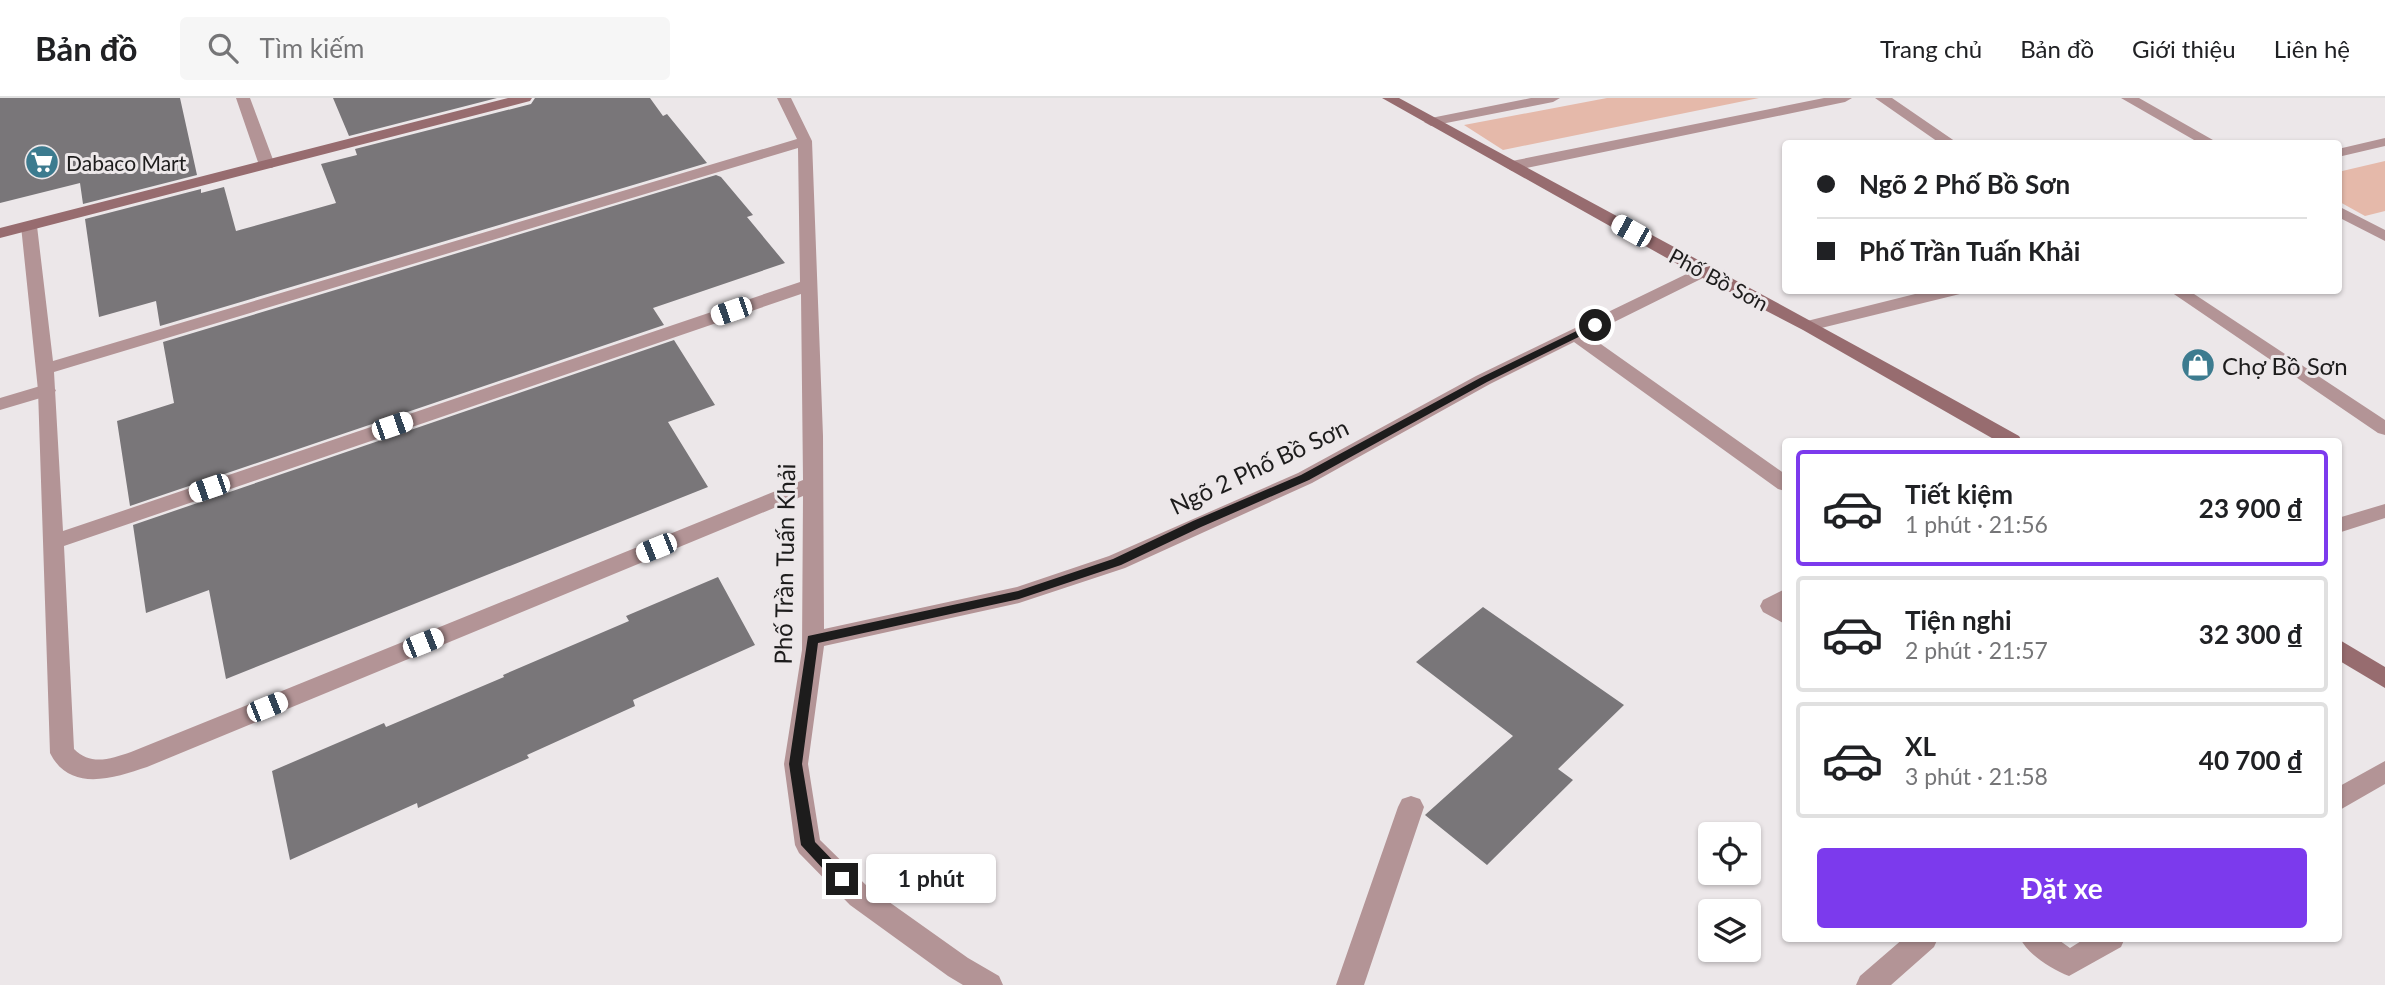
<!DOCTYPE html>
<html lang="vi">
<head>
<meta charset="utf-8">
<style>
  :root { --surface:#fff; --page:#f6f6f6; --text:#202124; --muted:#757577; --line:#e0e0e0; --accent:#7c3aed }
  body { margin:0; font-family:Lato,sans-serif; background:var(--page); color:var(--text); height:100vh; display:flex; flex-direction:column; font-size:26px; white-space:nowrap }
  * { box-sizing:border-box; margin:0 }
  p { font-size:23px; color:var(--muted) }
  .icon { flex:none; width:38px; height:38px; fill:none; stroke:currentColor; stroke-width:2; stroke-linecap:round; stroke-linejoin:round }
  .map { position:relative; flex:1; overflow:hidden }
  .drawer { position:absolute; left:1782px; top:340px; width:560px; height:504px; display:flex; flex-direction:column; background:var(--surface); border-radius:7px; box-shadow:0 2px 5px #0004 }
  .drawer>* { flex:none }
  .hud { position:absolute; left:1782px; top:42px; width:560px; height:154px; border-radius:7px; box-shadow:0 2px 5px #0004; display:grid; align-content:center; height:154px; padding:0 35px; background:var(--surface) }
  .fabs { position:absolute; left:1698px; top:724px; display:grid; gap:14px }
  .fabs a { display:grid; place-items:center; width:63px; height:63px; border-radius:7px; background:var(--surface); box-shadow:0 2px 5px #0004; font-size:35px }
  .end { position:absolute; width:32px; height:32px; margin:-16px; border:9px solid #1d1c1c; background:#fff; box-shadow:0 0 0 4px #fff }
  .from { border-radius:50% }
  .bubble { position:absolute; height:49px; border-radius:7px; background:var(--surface); box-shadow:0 2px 5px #0004; font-size:23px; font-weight:700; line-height:49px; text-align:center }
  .car { position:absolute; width:21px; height:42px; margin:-21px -10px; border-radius:9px; box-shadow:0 0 5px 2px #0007; background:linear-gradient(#fff 24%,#345 0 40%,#fff 0 76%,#345 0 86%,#fff 0) }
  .hud b { display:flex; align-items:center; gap:24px; height:66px; font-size:26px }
  .hud b+b { border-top:2px solid var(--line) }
  .hud i { width:18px; height:18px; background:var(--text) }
  ul { padding:12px 0 0; list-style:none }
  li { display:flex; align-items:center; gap:21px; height:116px; margin:0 14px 10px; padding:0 21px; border:4px solid var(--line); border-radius:7px }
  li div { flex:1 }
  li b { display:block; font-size:26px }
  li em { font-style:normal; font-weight:700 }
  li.active { border-color:var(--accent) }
  li>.icon { width:63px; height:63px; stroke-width:1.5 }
  .primary-button { display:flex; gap:14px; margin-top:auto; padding:14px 35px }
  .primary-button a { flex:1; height:80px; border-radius:7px; background:var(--accent); color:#fff; font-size:28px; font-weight:700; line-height:80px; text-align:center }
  header { display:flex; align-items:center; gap:42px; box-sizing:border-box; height:98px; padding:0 35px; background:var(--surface); border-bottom:2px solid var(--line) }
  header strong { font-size:33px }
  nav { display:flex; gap:38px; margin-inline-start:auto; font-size:24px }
  .search { width:490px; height:63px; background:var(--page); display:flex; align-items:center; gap:18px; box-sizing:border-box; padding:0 24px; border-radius:7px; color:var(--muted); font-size:26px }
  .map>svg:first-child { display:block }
</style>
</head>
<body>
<header>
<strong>Bản đồ</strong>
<div class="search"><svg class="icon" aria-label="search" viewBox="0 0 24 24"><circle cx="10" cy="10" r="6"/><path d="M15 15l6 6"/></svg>Tìm kiếm</div>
<nav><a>Trang chủ</a><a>Bản đồ</a><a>Giới thiệu</a><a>Liên hệ</a></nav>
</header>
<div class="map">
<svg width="2385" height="887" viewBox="0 0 2385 887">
  <rect width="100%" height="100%" fill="#ece7e9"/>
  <path fill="#e5b9aa" d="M1607 0H1759L1503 52 1464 27Z
    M2385 63V113L2365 118 2338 103V74Z"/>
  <path fill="#797679" d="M0 0H180L197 77 83 106 80 85 0 105Z
    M333 0H497L349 38Z
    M535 0H650L663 18 667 16 707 65 160 228 156 203 99 219 85 121 201 91V95L224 89 236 133 336 105 321 66 357 57 355 51 531 6Z
    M716 77 721 79 753 117 747 119 785 165 653 210 664 227 130 408 117 323 174 305 163 244Z
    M674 242 715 307 668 324 708 389 226 581 209 492 146 515 133 427Z
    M718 479 755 547 633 602 635 608 527 657 529 660 418 710 417 705 290 762 272 673 384 625 386 629 504 579 503 577 629 523 626 518Z
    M1483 509 1624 607 1558 671 1573 682 1487 767 1425 717 1513 638 1416 564Z"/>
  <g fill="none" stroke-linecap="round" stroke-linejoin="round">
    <path fill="#b39496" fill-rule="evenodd" d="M47 286 56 292 54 296 0 312V300Z
      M1785 491V526L1763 514 1760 508 1763 502Z
      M1411 698 1420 701 1424 709 1364 887H1336L1398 709 1402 701Z"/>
    <path fill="#b39496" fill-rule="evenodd" d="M236 0H250L275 67 272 70H262L259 67Z
      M777 0H791L812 43 823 338 824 531 1017 489 1109 458 1298 375 1476 278 1703 168 1711 173 1709 177 1588 237 1785 376V393L1778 391 1574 244 1490 286 1312 385 1125 470 1019 505 824 548 808 666 820 742 868 789 968 860 999 878 1003 887H963L948 878 850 807 799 755 795 747 784 666 802 552 803 398 147 669C114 680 70 695 50 655L38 292 21 128 23 125H35L37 128 53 263 797 41ZM798 50 800 184 63 433 54 274ZM801 196 803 382 131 654C110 661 91 668 74 651L64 448Z
      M1531 0H1560L1553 4 1431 28 1424 24 1431 20Z
      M1824 0H1852L1845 4 1512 73 1504 68 1512 63Z
      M1875 0H1892L1959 46H1941Z
      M2121 0H2139L2220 46H2201Z
      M2385 40V48L2338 59V51Z
      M2338 108 2385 132V143L2338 119Z
      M1931 192H1962L1960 196 1809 233 1800 228 1803 224Z
      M2168 192H2188L2385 322V337L2378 335Z
      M2385 406V420L2338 435V420Z
      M2385 663V686L2338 713V689Z
      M1904 840H1938L1934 849 1891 887H1856L1860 878Z
      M2020 840H2056L2070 850 2086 840H2125L2121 849 2069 878C2052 871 2028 857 2020 840Z"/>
    <path fill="#976c6f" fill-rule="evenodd" d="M508 0H532L530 3 0 140V130Z
      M1382 0H1399C1606 113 1814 223 2019 338L2022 343H1997L1803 232 1697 177Z
      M2338 541 2385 569V590L2338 562Z"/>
  </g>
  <path fill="#1d1c1c" d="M1595 224 1600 227 1599 229 1487 284 1309 382 1201 429 1121 467 1019 501 818 545 802 666 815 744 847 777V786H837L801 747 789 666 808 538 1018 493 1113 461 1193 423 1301 377 1480 280Z"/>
  <defs>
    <g id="supermarket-disc" transform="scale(1.75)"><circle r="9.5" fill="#3c7b8f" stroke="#ece7e9"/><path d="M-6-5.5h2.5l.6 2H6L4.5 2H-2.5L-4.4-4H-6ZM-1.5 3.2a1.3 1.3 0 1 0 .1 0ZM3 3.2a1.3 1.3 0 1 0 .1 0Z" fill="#fff"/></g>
    <g id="shop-disc" transform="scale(1.75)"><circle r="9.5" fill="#3c7b8f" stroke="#ece7e9"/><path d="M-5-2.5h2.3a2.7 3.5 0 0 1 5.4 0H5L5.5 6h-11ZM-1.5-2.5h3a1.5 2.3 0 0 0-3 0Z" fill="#fff"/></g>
  </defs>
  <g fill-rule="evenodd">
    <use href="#supermarket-disc" x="42" y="64"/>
    <use href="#shop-disc" x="2198" y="267"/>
  </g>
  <g text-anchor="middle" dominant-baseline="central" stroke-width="6" stroke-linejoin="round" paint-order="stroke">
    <g font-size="21" fill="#1d1c1c" stroke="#ece7e9" text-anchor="start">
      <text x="66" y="64">Dabaco Mart</text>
    </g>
    <g font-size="21" fill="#1d1c1c" stroke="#ece7e9">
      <text transform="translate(1719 181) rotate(28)">Phố Bồ Sơn</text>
    </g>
    <g font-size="24" fill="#1d1c1c" stroke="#ece7e9" text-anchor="start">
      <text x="2222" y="267">Chợ Bồ Sơn</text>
    </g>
    <g font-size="24" fill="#1d1c1c" stroke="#ece7e9">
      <text transform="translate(1259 368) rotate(-25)">Ngõ 2 Phố Bồ Sơn</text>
      <text transform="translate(784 466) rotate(-89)">Phố Trần Tuấn Khải</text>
    </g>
  </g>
</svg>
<div class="fabs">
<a><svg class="icon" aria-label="locate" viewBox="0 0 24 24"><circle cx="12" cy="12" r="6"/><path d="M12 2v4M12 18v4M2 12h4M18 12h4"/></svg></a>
<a><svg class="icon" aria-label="layers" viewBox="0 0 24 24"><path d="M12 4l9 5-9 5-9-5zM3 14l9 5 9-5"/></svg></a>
</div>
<i class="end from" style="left:1595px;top:227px"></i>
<i class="end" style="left:842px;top:781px"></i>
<div class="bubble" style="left:866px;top:756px;width:130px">1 phút</div>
<i class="car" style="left:1631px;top:133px;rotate:299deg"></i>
<i class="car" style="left:731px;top:213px;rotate:251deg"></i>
<i class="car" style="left:392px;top:328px;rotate:71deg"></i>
<i class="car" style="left:209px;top:390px;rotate:251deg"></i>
<i class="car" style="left:656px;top:450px;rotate:248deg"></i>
<i class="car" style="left:423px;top:545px;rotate:68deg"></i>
<i class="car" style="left:267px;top:609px;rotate:68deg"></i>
<div class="hud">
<b><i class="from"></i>Ngõ 2 Phố Bồ Sơn</b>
<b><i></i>Phố Trần Tuấn Khải</b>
</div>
<section class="drawer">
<ul>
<li class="active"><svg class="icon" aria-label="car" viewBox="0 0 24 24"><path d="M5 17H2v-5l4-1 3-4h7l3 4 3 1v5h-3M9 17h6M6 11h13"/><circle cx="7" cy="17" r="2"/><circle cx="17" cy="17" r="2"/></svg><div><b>Tiết kiệm</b><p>1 phút · 21:56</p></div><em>23 900 ₫</em></li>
<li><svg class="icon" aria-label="car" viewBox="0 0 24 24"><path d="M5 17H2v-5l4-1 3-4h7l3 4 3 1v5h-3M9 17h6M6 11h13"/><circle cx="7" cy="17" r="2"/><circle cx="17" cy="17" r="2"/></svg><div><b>Tiện nghi</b><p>2 phút · 21:57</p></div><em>32 300 ₫</em></li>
<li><svg class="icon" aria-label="car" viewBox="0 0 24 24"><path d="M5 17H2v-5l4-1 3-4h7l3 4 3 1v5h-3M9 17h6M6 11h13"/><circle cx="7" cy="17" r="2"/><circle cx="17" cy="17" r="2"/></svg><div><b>XL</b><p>3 phút · 21:58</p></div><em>40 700 ₫</em></li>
</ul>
<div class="primary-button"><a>Đặt xe</a></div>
</section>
</div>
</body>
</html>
